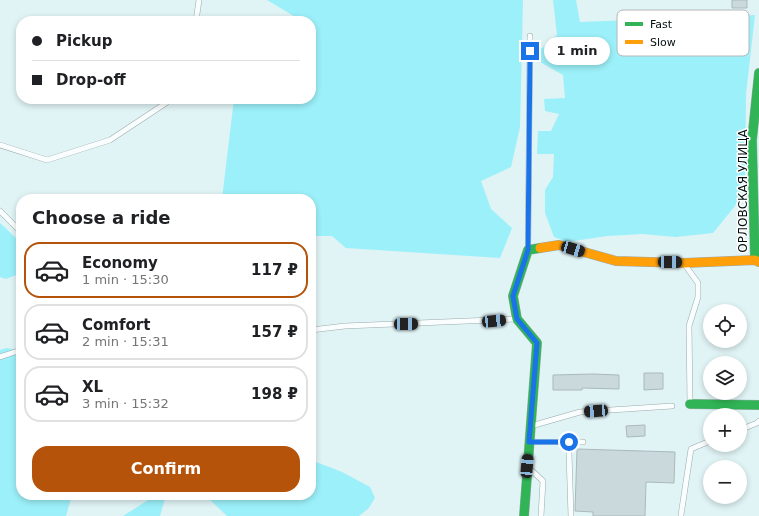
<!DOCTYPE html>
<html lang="en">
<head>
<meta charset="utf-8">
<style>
  :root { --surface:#fff; --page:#f6f6f6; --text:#202124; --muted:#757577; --line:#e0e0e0; --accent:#b45309 }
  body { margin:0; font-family:"DejaVu Sans",sans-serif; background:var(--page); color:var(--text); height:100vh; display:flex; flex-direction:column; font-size:15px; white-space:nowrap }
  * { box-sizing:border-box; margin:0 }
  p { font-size:13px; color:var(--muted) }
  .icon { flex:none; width:22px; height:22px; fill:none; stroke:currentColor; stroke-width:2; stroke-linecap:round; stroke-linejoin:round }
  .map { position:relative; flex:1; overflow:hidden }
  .sheet { position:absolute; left:16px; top:194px; width:300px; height:306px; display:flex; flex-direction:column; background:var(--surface); border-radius:16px; box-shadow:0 2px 6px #0003 }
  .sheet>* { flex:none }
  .banner { position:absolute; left:16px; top:16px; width:300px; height:88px; border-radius:16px; box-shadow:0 2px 6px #0003; display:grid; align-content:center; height:88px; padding:0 16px; background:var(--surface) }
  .fabs { position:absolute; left:703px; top:304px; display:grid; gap:8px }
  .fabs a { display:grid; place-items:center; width:44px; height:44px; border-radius:50%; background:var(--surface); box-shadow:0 2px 6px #0003; font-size:20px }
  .end { position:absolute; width:18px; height:18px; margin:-9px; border:5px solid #1a73e8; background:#fff; box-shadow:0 0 0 2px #fff }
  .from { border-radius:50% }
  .bubble { position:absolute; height:28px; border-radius:14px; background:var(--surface); box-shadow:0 2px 6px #0003; font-size:13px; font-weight:700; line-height:28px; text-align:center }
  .car { position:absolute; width:12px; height:24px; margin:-12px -6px; border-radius:5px; box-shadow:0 0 3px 1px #0007; background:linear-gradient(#222 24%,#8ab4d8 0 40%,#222 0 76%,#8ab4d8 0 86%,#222 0) }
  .banner b { display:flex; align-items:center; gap:14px; height:38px; font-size:15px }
  .banner b+b { border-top:1px solid var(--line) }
  .banner i { width:10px; height:10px; background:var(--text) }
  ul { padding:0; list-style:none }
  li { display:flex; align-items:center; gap:12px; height:56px; margin:0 8px 6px; padding:0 8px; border:2px solid var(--line); border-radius:16px }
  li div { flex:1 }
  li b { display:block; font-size:15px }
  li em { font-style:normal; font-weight:700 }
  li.selected { border-color:var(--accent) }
  li>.icon { width:36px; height:36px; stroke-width:1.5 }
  h2 { padding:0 16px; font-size:18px; line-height:48px }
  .action { display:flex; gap:8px; margin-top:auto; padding:8px 16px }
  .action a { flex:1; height:46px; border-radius:16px; background:var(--accent); color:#fff; font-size:16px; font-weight:700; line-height:46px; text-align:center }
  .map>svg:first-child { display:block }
</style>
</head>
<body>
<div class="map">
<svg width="759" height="516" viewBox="0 0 759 516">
  <rect width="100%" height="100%" fill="#e0f3f5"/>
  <path fill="#9cf0f9" d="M267 0H523L520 127 511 167 481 181 491 209 512 228 500 258 346 248 332 236H314L311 245V199H222L234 99H311V39L314 38 311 34V21H302Z
    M553 0H576L580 22 755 15 746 94 745 181 735 206 713 233 676 237 642 234 607 236 567 242 554 237 545 213V190L553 177 554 154H537L538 131H551L559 114 545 111 544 99 565 98 563 75 540 62 541 49 557 35Z
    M0 223 21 243V273L6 279 0 277Z
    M7 348 21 351V495H72L66 516H0V350Z
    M311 460 342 472 370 487 375 498 368 509 359 516H227L208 498V495H311Z
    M156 495H166L160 516H123Z"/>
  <path fill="#c9d9dc" stroke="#abb9bd" d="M732 0H747V8H732Z
    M644 373H663V389L644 390Z
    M593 374 619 375V389L582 388V390H553V375Z
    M645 425V436L627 437 626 426Z
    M577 449 675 452 674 483 646 482 645 516H593V512L575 511Z"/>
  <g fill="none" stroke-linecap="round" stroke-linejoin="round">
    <g stroke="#9babac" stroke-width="6">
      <path id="lane" d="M196 21 199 0
        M0 145 47 160 110 140 166 103 168 99
        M0 211 21 232
        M528 249 530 36
        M685 265 698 283V297L689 326 690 404
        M311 330 345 326 516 319
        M0 357 21 350
        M531 426 580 412 672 406
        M740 430 757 423 759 421
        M530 442H583
        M569 453 571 516
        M530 469 543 481 541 516
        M681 515 691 449 710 441"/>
    </g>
    <g stroke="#9babac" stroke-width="10">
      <path id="fast" d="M755 260 752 140 759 73
        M690 404 759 405
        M524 516 537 343 517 319 513 296 528 250 540 248"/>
    </g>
    <g stroke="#9babac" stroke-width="10">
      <path id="slow" d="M540 248 559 245 616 261 684 263 755 260 759 262"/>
    </g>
    <use href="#lane" stroke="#fafdfe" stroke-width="5"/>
    <use href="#fast" stroke="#30b455" stroke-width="9"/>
    <use href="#slow" stroke="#ff9f0a" stroke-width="9"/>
  </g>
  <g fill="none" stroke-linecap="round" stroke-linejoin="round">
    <path stroke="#1a73e8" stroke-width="5" d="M530 51 528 250 513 296 517 319 537 343 529 442H569"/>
  </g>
  <g text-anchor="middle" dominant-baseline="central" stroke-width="3" stroke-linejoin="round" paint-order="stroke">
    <g font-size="12" fill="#020f11" stroke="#fff">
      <text transform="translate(743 191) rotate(-90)">ОРЛОВСКАЯ УЛИЦА</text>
    </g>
  </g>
  <rect x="617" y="10" width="132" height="46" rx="6" fill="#fff" stroke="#b3b7b8" stroke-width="1"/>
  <rect x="625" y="22" width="18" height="4" fill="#30b455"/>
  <rect x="625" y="40" width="18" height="4" fill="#ff9f0a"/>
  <g font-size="11" fill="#020f11">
    <text x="650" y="28">Fast</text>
    <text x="650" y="46">Slow</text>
  </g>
</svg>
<div class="fabs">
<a><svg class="icon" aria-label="locate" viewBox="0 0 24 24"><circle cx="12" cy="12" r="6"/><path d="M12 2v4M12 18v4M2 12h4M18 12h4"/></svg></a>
<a><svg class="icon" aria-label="layers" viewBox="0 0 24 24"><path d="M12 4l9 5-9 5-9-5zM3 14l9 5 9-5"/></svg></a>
<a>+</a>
<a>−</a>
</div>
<i class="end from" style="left:569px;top:442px"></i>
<i class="end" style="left:530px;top:51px"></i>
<div class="bubble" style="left:544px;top:37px;width:66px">1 min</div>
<i class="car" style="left:573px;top:249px;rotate:106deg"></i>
<i class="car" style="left:670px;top:262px;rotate:91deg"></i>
<i class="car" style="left:494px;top:321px;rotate:85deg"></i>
<i class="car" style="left:406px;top:324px;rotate:89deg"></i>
<i class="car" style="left:596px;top:411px;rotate:266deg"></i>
<i class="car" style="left:527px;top:466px;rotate:5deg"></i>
<div class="banner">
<b><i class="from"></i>Pickup</b>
<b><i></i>Drop-off</b>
</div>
<section class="sheet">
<h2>Choose a ride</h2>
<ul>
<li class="selected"><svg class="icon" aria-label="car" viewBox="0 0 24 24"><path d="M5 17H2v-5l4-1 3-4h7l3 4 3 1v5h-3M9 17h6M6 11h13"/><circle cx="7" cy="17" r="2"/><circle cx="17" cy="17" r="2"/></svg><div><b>Economy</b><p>1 min · 15:30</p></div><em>117 ₽</em></li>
<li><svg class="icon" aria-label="car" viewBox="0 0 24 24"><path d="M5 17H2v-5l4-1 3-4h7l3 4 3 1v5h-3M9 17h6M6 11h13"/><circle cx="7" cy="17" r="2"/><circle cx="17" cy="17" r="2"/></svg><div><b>Comfort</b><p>2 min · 15:31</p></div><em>157 ₽</em></li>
<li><svg class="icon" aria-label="car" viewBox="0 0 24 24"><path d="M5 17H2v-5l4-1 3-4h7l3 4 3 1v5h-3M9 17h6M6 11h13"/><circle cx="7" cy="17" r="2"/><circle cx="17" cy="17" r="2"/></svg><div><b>XL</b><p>3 min · 15:32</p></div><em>198 ₽</em></li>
</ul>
<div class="action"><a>Confirm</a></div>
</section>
</div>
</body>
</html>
